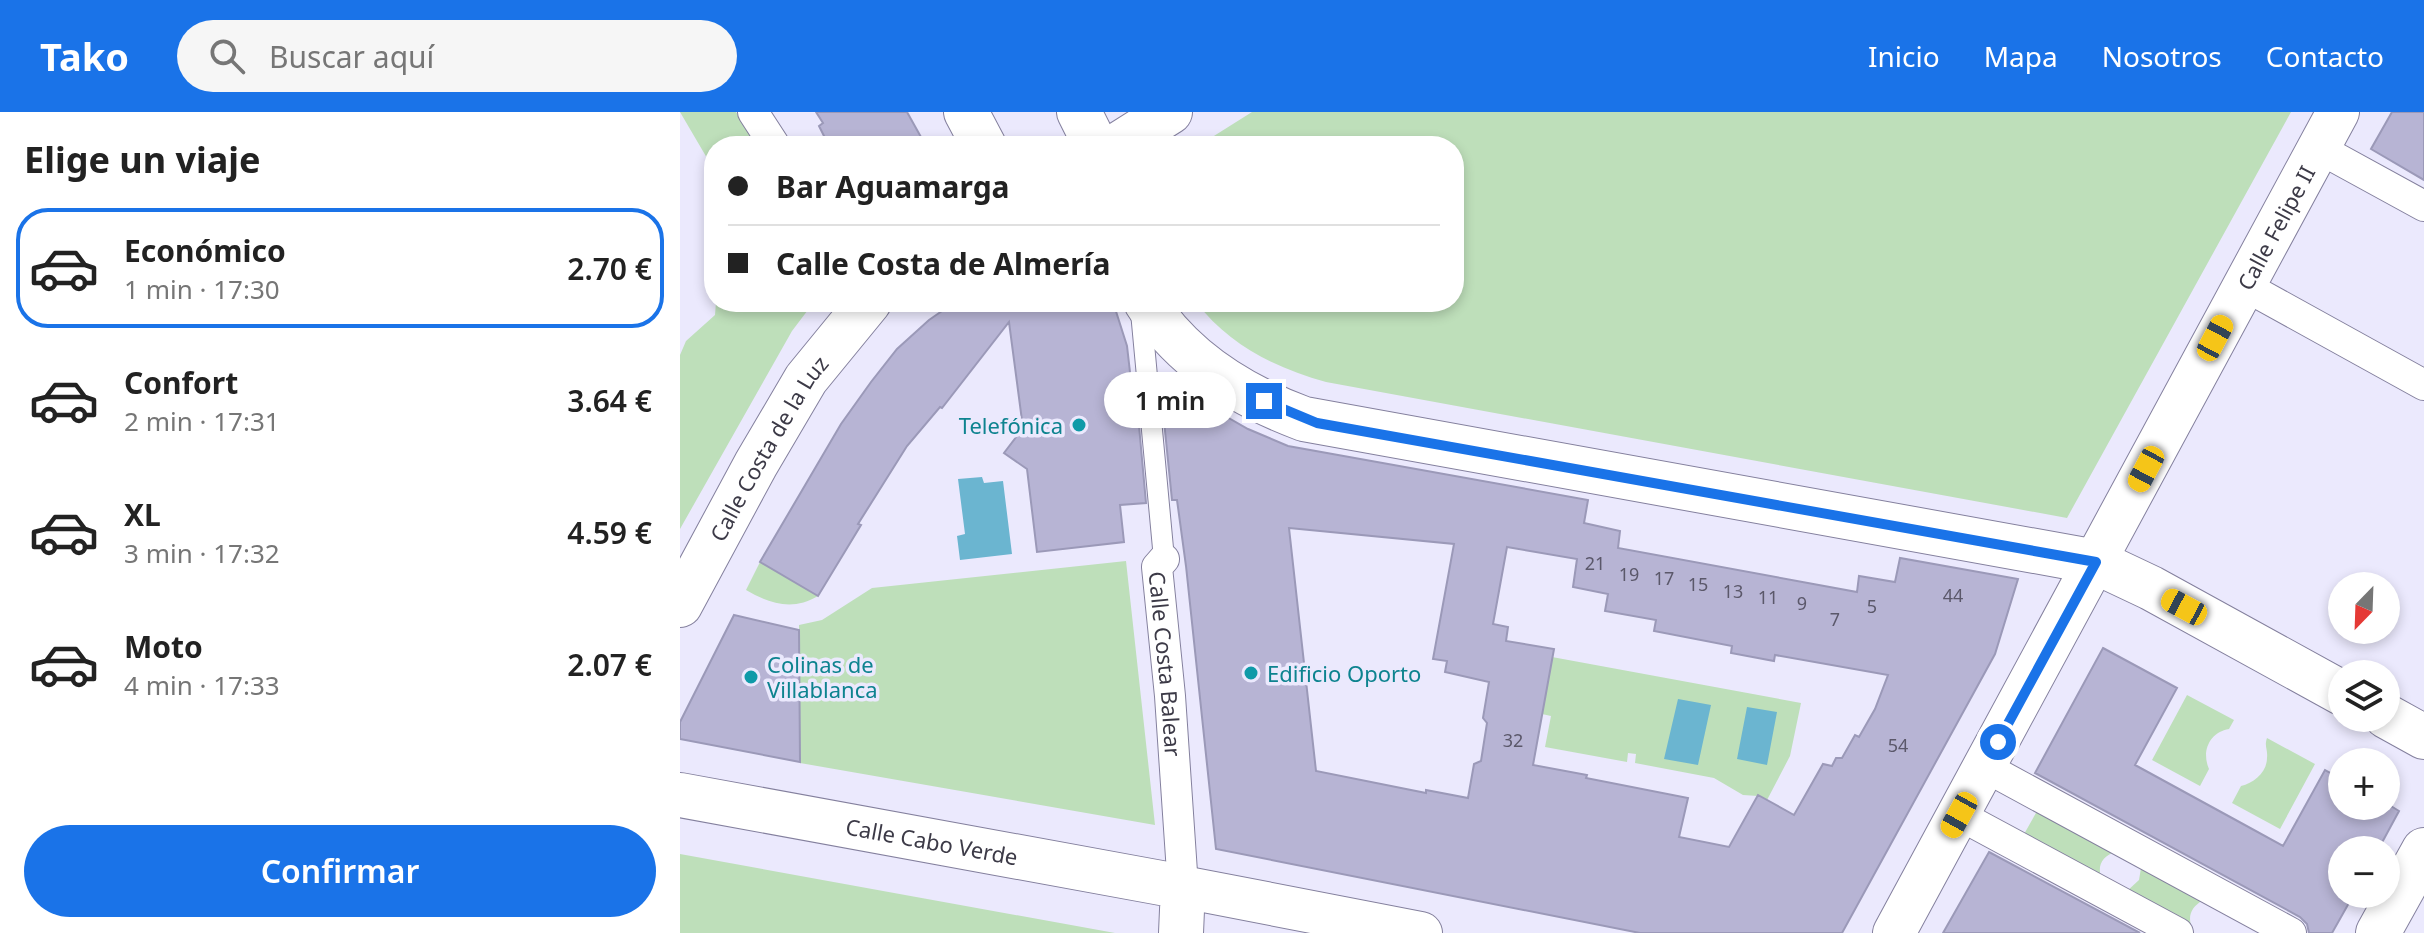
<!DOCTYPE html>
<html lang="es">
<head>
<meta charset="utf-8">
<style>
  :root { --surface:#fff; --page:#f6f6f6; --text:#222; --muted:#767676; --line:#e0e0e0; --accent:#1a73e8 }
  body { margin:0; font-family:"Noto Sans",sans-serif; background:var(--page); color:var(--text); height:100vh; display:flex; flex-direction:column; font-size:30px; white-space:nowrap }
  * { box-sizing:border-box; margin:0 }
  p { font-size:26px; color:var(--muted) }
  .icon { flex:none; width:44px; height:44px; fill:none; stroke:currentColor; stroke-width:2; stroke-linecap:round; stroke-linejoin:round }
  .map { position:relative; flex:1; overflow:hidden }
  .panel { display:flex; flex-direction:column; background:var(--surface); width:680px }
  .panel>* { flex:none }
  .guide { position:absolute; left:24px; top:24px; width:760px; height:176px; border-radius:32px; box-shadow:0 4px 12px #0003; display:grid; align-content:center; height:176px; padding:0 24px; background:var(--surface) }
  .needle { width:52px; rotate:203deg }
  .buttons { position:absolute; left:1648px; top:460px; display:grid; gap:16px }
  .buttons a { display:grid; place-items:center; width:72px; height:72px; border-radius:50%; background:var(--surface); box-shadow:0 4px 12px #0003; font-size:40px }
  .end { position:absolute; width:36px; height:36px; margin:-18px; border:10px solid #1a73e8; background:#fff; box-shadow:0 0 0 4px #fff }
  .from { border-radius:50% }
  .bubble { position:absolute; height:56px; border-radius:28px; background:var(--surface); box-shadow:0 4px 12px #0003; font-size:26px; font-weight:600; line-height:56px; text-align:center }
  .car { position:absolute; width:24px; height:48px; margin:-24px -12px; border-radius:10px; box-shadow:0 0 6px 2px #0007; background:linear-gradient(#f5c518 24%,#345 0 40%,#f5c518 0 76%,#345 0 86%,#f5c518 0) }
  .guide b { display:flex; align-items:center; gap:28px; height:76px; font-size:30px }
  .guide b+b { border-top:2px solid var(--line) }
  .guide i { width:20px; height:20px; background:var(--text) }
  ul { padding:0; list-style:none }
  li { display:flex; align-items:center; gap:24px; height:120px; margin:0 16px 12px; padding:0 8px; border:4px solid transparent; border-radius:32px }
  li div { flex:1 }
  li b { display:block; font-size:30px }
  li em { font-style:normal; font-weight:600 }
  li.active { border-color:var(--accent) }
  li>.icon { width:72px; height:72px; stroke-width:1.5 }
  h2 { padding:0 24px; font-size:36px; line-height:96px }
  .action { display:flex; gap:16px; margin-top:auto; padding:16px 24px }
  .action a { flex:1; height:92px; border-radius:48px; background:var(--accent); color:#fff; font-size:32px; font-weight:600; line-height:92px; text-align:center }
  header { display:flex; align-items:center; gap:48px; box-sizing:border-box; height:112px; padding:0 40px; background:var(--accent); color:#fff }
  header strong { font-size:38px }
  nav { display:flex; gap:44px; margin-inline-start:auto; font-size:28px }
  .search { width:560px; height:72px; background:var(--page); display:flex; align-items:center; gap:20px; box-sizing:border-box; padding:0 28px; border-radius:44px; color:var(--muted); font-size:30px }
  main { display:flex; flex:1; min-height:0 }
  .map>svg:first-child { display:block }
</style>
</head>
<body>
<header>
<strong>Tako</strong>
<div class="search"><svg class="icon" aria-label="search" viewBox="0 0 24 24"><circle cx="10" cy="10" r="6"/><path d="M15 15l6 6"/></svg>Buscar aquí</div>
<nav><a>Inicio</a><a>Mapa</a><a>Nosotros</a><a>Contacto</a></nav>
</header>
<main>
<section class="panel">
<h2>Elige un viaje</h2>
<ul>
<li class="active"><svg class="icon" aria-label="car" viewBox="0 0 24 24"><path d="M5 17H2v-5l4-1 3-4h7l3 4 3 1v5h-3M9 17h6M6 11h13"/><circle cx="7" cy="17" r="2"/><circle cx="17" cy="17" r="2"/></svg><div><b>Económico</b><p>1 min · 17:30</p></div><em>2.70 €</em></li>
<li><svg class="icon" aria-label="car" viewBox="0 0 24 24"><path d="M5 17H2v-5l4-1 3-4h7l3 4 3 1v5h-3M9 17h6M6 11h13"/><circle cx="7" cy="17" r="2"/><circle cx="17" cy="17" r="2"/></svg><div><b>Confort</b><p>2 min · 17:31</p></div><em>3.64 €</em></li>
<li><svg class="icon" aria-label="car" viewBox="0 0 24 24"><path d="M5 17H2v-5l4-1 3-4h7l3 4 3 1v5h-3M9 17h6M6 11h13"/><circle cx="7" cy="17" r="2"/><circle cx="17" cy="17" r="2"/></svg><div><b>XL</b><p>3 min · 17:32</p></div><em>4.59 €</em></li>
<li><svg class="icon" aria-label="car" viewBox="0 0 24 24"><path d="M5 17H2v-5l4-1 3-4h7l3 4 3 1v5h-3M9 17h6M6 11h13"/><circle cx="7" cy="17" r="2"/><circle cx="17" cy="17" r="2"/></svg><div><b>Moto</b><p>4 min · 17:33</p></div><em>2.07 €</em></li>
</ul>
<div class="action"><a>Confirmar</a></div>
</section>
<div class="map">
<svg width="1744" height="821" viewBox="0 0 1744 821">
  <rect width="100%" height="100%" fill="#ebe9fd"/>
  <path fill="#bedfba" d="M0 0H56L78 34H34V58Z
    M572 0H1611L1387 406 646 270C595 256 549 233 516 190H774V34H518Z
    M36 190H134L112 219 0 417V243L6 229 35 203Z
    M446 449 475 713 120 651 119 513 142 508 192 476Z
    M80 450 138 484C113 499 90 492 66 478Z
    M872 545 1121 591 1110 644 1087 688 1078 684 1063 683 1034 666 955 651 956 642 948 641 947 650 865 635 871 604 862 602Z
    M1507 583 1554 608 1549 617C1530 620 1521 639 1529 657L1520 674 1472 648Z
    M1587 626 1635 652 1600 717 1552 691 1561 674C1574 671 1587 660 1587 646 1588 637 1584 635 1587 626Z
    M1361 692 1437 739C1419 745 1416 757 1424 772L1343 724Z
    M0 742 435 821H0Z
    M1461 756 1523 788C1510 796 1507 805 1513 819L1446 780 1459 768Z"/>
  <path fill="#6bb5d0" d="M302 365 304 371 323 369 332 442 280 448 277 424 285 422 278 367Z
    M998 587 1031 593 1018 653 984 647Z
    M1067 595 1097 600 1087 653 1057 647Z"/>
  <path fill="#b7b4d4" stroke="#9b99b8" stroke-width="2" fill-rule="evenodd" d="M136 0H227L246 34H149L139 14 143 11Z
    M1712 0H1744V68L1691 37Z
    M275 190H433L447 234 455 304 458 303 466 391 440 393 444 430 357 440 347 357 324 341 343 316 329 210 262 296 260 295 227 334 178 412 181 413 138 484 80 450 161 312 191 270 217 237 249 208Z
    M526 293 568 317 608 334 908 388 904 411 940 419 938 436 1177 480 1179 464 1215 470 1220 446 1338 467 1315 542 1162 821H960L536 737 506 454 497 388H492L483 299ZM609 416 774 432 753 547 767 549 765 560 809 570 803 606 807 611 801 649 794 652 788 686 746 678V681L636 659ZM827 435 897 447 893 475 928 482 925 499 976 508 974 519 1052 534 1051 541 1094 549 1095 543 1208 563 1195 597 1179 625 1175 623 1162 646H1156L1152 654 1143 652 1114 703 1078 683 1049 735 999 725 1008 686 906 666 907 663 853 653 874 537 826 529 828 515 813 512Z
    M54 503 119 518 120 650 0 627V610Z
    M1423 536 1497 576 1455 653 1563 712 1603 734 1645 658 1662 667V694H1706V691L1719 699 1698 738H1662V782H1674L1652 821H1629L1627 812 1620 805 1355 661Z
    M1309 740 1460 821H1263Z"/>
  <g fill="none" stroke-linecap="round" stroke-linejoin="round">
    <g stroke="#84809e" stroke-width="22">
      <path id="service" d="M461 200 484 447"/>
    </g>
    <g stroke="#84809e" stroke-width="32">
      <g id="pedestrian">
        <path d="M73 0 95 34"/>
        <path d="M1638 36 1744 94"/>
        <path d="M1563 173 1744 273"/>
        <path id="s1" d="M484 447 477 455 490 584 503 775"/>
        <path d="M1305 655 1611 821"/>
        <path d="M1279 703 1498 821"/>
      </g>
    </g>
    <g stroke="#84809e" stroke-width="44">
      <g id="minor">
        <path d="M503 775 741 821"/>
        <path id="s2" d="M1214 821 1658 0"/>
      </g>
    </g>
    <g stroke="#84809e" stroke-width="46">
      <g id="tertiary">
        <path d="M286 0 304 34"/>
        <path d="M399 0 416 34"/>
        <path d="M436 34 490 0"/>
        <path d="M466 190C502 247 562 284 624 307L1416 450 1471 476 1662 581"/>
        <path id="s3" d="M0 493 76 352 126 267 189 190"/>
        <path d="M1706 604 1744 625"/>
        <path id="s4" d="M0 683 503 775 501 821"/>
        <path d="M1698 821 1744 738"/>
      </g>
    </g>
    <use href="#service" stroke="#fff" stroke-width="20"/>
    <use href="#pedestrian" stroke="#fff" stroke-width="30"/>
    <use href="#minor" stroke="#fff" stroke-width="42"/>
    <use href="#tertiary" stroke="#fff" stroke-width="44"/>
  </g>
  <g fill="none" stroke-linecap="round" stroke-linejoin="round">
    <path stroke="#1a73e8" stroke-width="10" d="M584 289 637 311 1416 450 1318 630"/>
  </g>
  <g fill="#0f9aa8" stroke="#ebe9fd" stroke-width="3">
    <circle cx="399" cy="313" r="8"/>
    <circle cx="571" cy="561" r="8"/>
    <circle cx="71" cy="565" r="8"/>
  </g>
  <g text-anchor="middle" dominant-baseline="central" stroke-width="7" stroke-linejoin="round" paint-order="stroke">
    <g font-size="18" fill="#5b586a">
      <text x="915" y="451">21</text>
      <text x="949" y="462">19</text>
      <text x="984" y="466">17</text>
      <text x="1018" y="472">15</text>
      <text x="1053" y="479">13</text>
      <text x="1273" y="483">44</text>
      <text x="1088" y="485">11</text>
      <text x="1122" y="491">9</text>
      <text x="1192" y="494">5</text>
      <text x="1155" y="507">7</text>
      <text x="833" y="628">32</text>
      <text x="1218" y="633">54</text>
    </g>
    <g font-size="22" fill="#3c3a47" stroke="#ebe9fd">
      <text stroke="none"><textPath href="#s2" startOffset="802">Calle Felipe II</textPath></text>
      <text stroke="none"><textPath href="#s3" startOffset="180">Calle Costa de la Luz</textPath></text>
      <text stroke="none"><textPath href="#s1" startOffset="108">Calle Costa Balear</textPath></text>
      <text stroke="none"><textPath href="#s4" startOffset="256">Calle Cabo Verde</textPath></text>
    </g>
    <g font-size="22" fill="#0d838f" stroke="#ebe9fd" text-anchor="start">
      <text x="383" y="313" text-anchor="end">Telefónica</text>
      <text x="87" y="552">Colinas de<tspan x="87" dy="25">Villablanca</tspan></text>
      <text x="587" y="561">Edificio Oporto</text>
    </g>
  </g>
</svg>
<div class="buttons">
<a><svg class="needle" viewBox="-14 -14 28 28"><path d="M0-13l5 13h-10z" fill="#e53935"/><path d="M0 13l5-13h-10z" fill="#767676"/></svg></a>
<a><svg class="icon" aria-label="layers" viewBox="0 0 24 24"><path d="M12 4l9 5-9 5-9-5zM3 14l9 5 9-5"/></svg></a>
<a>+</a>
<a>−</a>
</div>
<i class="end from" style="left:1318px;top:630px"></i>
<i class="end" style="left:584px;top:289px"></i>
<div class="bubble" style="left:424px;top:260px;width:132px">1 min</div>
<i class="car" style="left:1535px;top:226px;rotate:28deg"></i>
<i class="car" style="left:1466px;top:357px;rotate:208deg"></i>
<i class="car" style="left:1504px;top:495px;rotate:298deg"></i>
<i class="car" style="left:1279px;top:703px;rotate:209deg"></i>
<div class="guide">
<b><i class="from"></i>Bar Aguamarga</b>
<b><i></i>Calle Costa de Almería</b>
</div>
</div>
</main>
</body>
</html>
